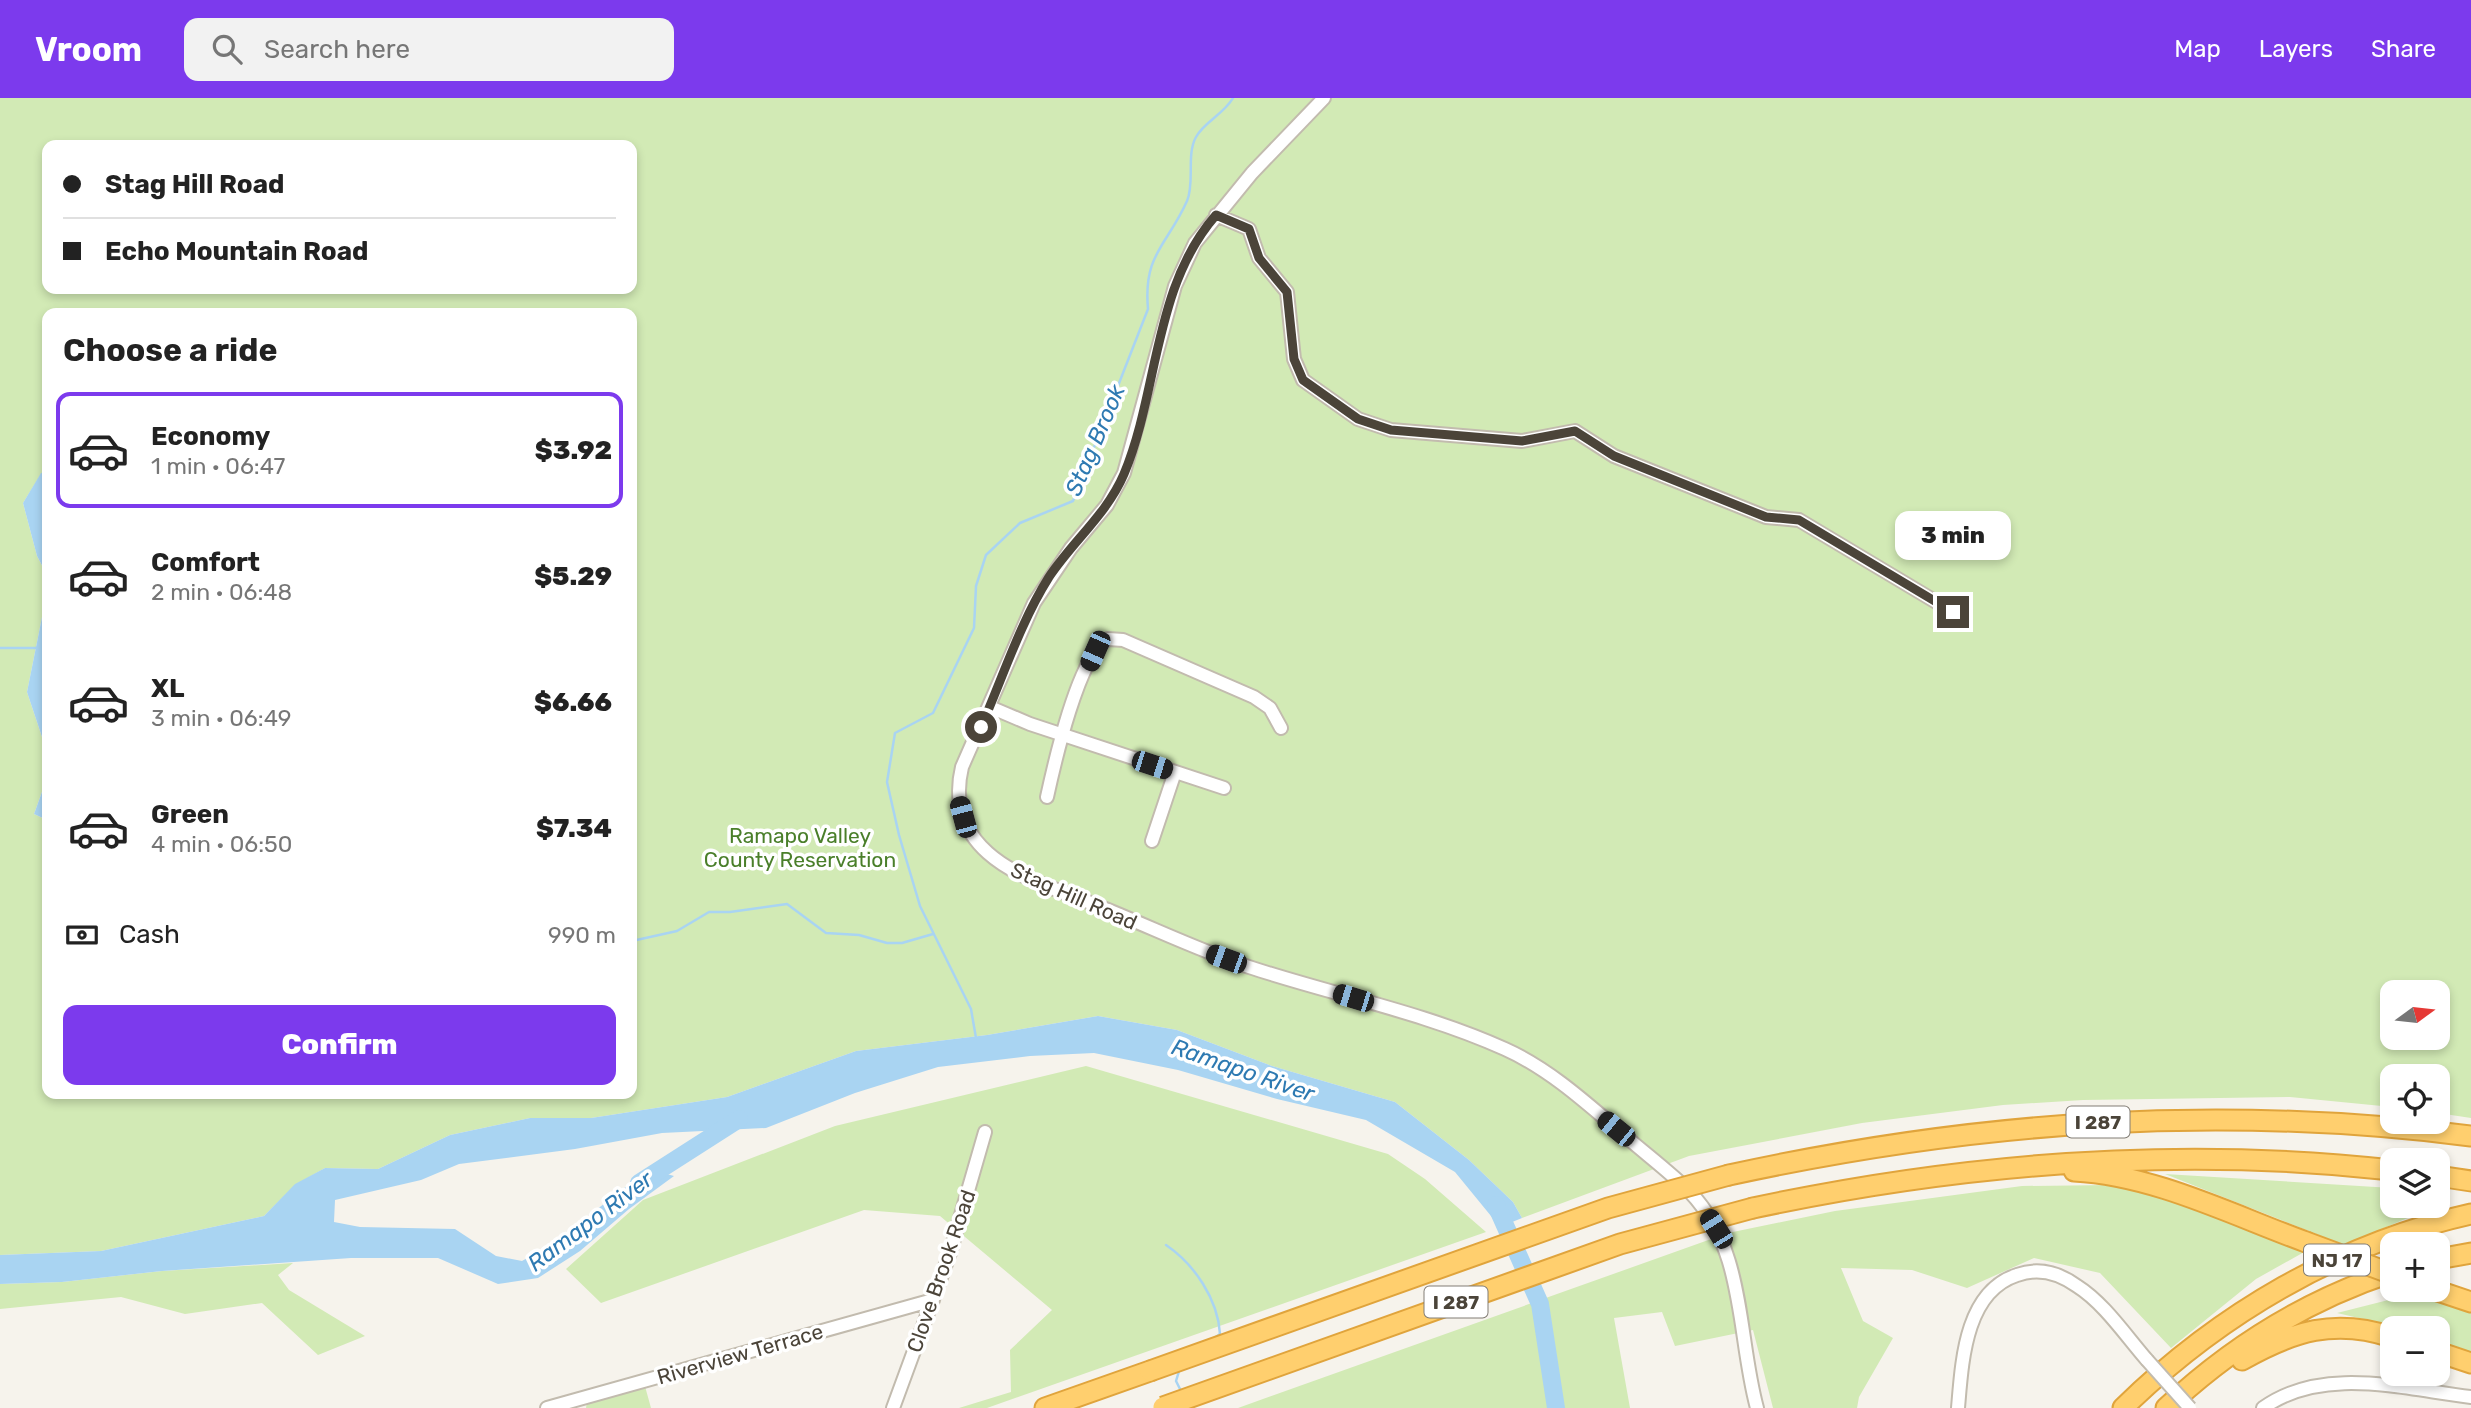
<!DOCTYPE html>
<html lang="en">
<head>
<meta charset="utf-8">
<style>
  :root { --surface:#fff; --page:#f2f2f2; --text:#222; --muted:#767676; --line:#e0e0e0; --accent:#7c3aed }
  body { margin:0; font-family:Rubik,sans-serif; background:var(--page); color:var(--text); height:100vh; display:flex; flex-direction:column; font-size:26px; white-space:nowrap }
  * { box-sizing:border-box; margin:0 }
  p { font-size:23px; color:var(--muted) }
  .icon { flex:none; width:38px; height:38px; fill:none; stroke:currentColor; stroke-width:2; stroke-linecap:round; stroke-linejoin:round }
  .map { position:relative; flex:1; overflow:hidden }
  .details { position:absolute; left:42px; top:210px; width:595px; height:791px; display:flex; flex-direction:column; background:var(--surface); border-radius:14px; box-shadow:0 4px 10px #0003 }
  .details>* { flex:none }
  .guide { position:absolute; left:42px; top:42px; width:595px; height:154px; border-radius:14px; box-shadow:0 4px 10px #0003; display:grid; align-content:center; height:154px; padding:0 21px; background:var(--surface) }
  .needle { width:46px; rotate:75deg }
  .fabs { position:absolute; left:2380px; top:882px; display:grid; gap:14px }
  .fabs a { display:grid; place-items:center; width:70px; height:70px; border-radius:14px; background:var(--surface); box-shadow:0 4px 10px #0003; font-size:35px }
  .end { position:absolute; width:32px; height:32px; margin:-16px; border:9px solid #4b4439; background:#fff; box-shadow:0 0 0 4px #fff }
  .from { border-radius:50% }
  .bubble { position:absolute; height:49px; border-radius:14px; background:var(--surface); box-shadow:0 4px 10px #0003; font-size:23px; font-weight:800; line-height:49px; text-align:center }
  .car { position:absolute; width:21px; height:42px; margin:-21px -10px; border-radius:9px; box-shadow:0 0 5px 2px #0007; background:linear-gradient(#222 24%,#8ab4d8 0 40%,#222 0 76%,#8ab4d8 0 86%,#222 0) }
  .guide b { display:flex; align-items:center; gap:24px; height:66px; font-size:26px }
  .guide b+b { border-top:2px solid var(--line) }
  .guide i { width:18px; height:18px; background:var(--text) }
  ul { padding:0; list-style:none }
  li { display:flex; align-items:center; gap:21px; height:116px; margin:0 14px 10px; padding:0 7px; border:4px solid transparent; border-radius:14px }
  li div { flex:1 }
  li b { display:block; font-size:26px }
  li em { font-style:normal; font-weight:800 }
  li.active { border-color:var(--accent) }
  li>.icon { width:63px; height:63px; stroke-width:1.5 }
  h2 { padding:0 21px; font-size:32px; line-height:84px }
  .pay { display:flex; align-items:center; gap:18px; height:77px; padding:0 21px; font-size:26px }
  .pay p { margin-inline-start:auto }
  .action { display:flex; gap:14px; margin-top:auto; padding:14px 21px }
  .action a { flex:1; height:80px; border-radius:14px; background:var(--accent); color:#fff; font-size:28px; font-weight:800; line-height:80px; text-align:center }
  header { display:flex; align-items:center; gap:42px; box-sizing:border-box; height:98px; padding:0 35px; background:var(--accent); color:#fff }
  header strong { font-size:33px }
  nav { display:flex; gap:38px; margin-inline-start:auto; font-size:24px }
  .search { width:490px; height:63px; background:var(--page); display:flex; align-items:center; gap:18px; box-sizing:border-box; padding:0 24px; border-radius:14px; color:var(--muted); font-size:26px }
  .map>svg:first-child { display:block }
</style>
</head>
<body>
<header>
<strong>Vroom</strong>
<div class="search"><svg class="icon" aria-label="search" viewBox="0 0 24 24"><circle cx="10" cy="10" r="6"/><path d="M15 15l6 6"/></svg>Search here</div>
<nav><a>Map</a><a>Layers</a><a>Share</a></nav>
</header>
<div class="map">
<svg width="2471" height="1310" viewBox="0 0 2471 1310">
  <rect width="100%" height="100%" fill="#f6f3ec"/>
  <path fill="#d2eab5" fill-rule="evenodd" d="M0 0H2471V1020L2438 1015V978H2392V1009L2290 999 2083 1002 2003 1007 1862 1025 1689 1058 1522 1120 1513 1104 1469 1062 1395 1004 1272 968 1177 932 1098 918 987 937 856 953 727 999 591 1020H530L450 1037 378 1071 325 1070 295 1087 264 1118 101 1153 0 1157ZM47 47H632V191H47ZM47 215H632V996H47V722L34 716 43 691 47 654 27 594 47 494V477L37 458 23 405 41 376 47 374ZM2392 894H2438V940H2392Z
    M1086 968 1388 1056 1425 1081 1486 1134 987 1310H959L1011 1294 1010 1252 1052 1212 940 1118 864 1112 601 1205 566 1171 643 1102 835 1028Z
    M2165 1076 2392 1090V1108H2436L2344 1147Z
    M2111 1087 2163 1099 2306 1153 2256 1181 2171 1250 2100 1175 2034 1160 1967 1190 1912 1172 1841 1170 1863 1223 1893 1240 1859 1299 1857 1310H1773L1753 1232 1675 1248 1662 1214 1614 1220 1630 1310H1238L1728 1135 1835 1113 2022 1088Z
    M293 1165 278 1177 289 1192 365 1238 318 1257 262 1205 185 1216 121 1199 0 1211V1186L62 1184 162 1173Z
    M2416 1195 2471 1213V1255L2438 1243V1230H2402L2337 1215Z
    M643 1281 651 1310H586L588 1299Z"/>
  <path fill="#a9d4f2" d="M47 374V477L37 458 23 405 41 375Z
    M47 494V722L34 716 43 691 47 654 27 594Z
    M1098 918 1177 932 1272 968 1395 1004 1469 1062 1513 1104 1522 1120 1500 1129 1455 1074 1366 1022 1277 1001 1178 972 1094 955 1030 958 938 969 855 995 766 1030 662 1035 575 1051 459 1066 421 1082 335 1102 334 1124 360 1129 455 1131 496 1158 522 1163 552 1146 649 1071 674 1078 629 1111 580 1153 538 1180 498 1186 438 1160H351L162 1173 62 1184 0 1186V1157L101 1153 264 1118 295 1086 325 1070 378 1071 450 1037 530 1020H591L727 999 856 953 987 937Z"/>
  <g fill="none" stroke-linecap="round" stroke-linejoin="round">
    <path stroke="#a9d4f2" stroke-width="2.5" d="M0 550H37
      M632 843 677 833 709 814H730L787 806 826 835 859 837 887 845H902L933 836
      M976 940 971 911 920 808 899 737 887 684 895 635 933 615 974 530 976 488 986 457 1020 425 1073 403 1148 211C1143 156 1167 148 1187 103 1195 85 1186 57 1196 39 1204 24 1224 16 1233 0
      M1166 1147C1194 1166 1218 1201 1220 1236L1214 1240
      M1180 1270 1176 1283 1181 1293"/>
    <path stroke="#a9d4f2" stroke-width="18" d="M639 1085 739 1021
      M1496 1107 1540 1206 1556 1310"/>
    <g stroke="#c2bbae" stroke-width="16">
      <path id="minor" d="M1324 0 1252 75 1195 145 1175 188 1124 375 1107 407 1071 450 1034 505 962 669C954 702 962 732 988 755 1017 781 1063 793 1098 808 1149 828 1197 852 1249 869 1334 897 1423 914 1505 951 1552 972 1592 1010 1631 1043 1651 1060 1672 1076 1690 1094 1746 1153 1737 1237 1757 1310
        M1216 117 1249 131 1259 160 1287 194 1294 261 1303 282 1358 321 1391 332 1522 343 1575 333 1614 358 1766 419 1799 422 1953 514
        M990 609 1030 626 1224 690
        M1047 699C1054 667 1079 555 1108 541L1123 542 1254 599 1270 610 1281 630
        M1152 743 1175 674
        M547 1310 933 1202
        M893 1310 950 1155 985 1034
        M1958 1310C1962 1263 1965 1194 2017 1177 2039 1169 2059 1175 2077 1188 2104 1205 2126 1238 2147 1262
        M2263 1310C2323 1267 2403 1291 2471 1299"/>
    </g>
    <g stroke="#e0a43c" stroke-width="23">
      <path id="highway" d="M2074 1073C2154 1077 2232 1117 2306 1144
        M1729 1077C1977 1023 2219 1006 2471 1038
        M2438 1078 2471 1083
        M1753 1110C1964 1065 2177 1048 2392 1072
        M2438 1161 2471 1155
        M2435 1192 2471 1204
        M2438 1254 2471 1265
        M2242 1262C2293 1233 2335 1220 2392 1239
        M1045 1310 1150 1273
        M2123 1310C2219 1216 2340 1145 2471 1116
        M2166 1310C2231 1249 2307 1202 2392 1174"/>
    </g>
    <use href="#minor" stroke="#fff" stroke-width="12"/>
    <use href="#highway" stroke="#ffcf6e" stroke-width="19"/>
    <g stroke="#c2bbae" stroke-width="16" stroke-linecap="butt">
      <path id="minor-bridge" d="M2147 1262 2190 1310"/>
    </g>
    <g stroke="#e0a43c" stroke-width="23" stroke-linecap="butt">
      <path id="highway-bridge" d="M2306 1144 2392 1176
        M1150 1273 1608 1110 1729 1077
        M1163 1309 1620 1146 1753 1110"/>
    </g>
    <use href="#minor-bridge" stroke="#fff" stroke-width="12"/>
    <use href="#highway-bridge" stroke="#ffcf6e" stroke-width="19"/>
  </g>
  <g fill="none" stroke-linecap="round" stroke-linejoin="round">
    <path stroke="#4b4439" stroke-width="9" d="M981 629C1003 579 1020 525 1049 479 1073 443 1107 416 1124 376 1159 292 1153 189 1216 117L1249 131 1259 160 1287 194 1294 261 1303 282 1358 321 1391 332 1522 343 1575 333 1614 358 1766 419 1799 422 1953 514"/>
  </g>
  <g text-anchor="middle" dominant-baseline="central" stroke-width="7" stroke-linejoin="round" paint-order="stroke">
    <g fill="#fff" stroke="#817c74" stroke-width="2">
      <rect x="2066.5" y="1008.5" width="63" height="31" rx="5"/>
      <rect x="2304" y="1146.5" width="66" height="31" rx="5"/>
      <rect x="1424.5" y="1188.5" width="63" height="31" rx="5"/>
    </g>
    <g font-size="19" font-weight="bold" fill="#4b4439">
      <text x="2098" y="1024">I 287</text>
      <text x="2337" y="1162">NJ 17</text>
      <text x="1456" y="1204">I 287</text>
    </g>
    <g font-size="21" fill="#4a7f2a" stroke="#fff">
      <text x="800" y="737">Ramapo Valley<tspan x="800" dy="24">County Reservation</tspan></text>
    </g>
    <g font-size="21" fill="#4b4439" stroke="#fff">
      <text transform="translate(1074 798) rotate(24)">Stag Hill Road</text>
      <text transform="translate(941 1173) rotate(-71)">Clove Brook Road</text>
      <text transform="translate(740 1256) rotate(-16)">Riverview Terrace</text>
    </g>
    <g font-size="23" font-style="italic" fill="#2e7ab2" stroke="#fff">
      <text transform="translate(1095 342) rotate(-67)">Stag Brook</text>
      <text transform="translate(1243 972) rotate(19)">Ramapo River</text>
      <text transform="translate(590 1123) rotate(-37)">Ramapo River</text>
    </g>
  </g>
</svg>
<div class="fabs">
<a><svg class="needle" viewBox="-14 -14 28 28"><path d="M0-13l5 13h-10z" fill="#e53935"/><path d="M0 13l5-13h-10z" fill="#767676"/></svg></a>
<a><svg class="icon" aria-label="locate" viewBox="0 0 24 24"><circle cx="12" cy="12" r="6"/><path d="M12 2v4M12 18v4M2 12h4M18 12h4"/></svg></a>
<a><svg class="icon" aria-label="layers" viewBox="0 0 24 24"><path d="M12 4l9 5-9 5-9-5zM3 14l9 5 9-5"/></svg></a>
<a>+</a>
<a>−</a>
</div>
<i class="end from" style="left:981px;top:629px"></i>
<i class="end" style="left:1953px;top:514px"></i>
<div class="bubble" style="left:1895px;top:413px;width:116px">3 min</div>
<i class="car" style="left:1095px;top:553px;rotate:204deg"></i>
<i class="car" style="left:1152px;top:667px;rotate:108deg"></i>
<i class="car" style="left:963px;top:719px;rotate:345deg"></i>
<i class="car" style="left:1226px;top:861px;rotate:290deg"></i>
<i class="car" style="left:1353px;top:900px;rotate:287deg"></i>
<i class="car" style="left:1616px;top:1031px;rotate:309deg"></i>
<i class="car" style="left:1716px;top:1131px;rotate:328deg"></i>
<div class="guide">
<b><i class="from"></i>Stag Hill Road</b>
<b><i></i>Echo Mountain Road</b>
</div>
<section class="details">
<h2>Choose a ride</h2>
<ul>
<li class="active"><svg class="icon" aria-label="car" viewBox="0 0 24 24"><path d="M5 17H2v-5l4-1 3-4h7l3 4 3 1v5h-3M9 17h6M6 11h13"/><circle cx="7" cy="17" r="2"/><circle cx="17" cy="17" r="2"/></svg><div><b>Economy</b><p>1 min · 06:47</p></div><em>$3.92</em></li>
<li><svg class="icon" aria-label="car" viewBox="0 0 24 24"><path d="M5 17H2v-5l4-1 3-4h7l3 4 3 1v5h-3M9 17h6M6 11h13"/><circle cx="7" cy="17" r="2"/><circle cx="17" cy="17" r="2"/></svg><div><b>Comfort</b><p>2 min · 06:48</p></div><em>$5.29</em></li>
<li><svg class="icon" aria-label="car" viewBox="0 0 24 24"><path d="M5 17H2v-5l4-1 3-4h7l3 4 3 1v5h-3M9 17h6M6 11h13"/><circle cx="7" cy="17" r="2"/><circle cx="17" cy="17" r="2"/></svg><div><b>XL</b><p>3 min · 06:49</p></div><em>$6.66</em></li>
<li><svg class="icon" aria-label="car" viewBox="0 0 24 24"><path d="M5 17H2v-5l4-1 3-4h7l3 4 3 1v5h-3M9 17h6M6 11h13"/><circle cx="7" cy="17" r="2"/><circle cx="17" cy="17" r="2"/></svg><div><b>Green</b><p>4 min · 06:50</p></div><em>$7.34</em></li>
</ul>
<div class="pay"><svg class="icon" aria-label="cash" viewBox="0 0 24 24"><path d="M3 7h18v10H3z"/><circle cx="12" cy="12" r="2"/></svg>Cash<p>990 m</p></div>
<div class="action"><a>Confirm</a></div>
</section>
</div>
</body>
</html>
